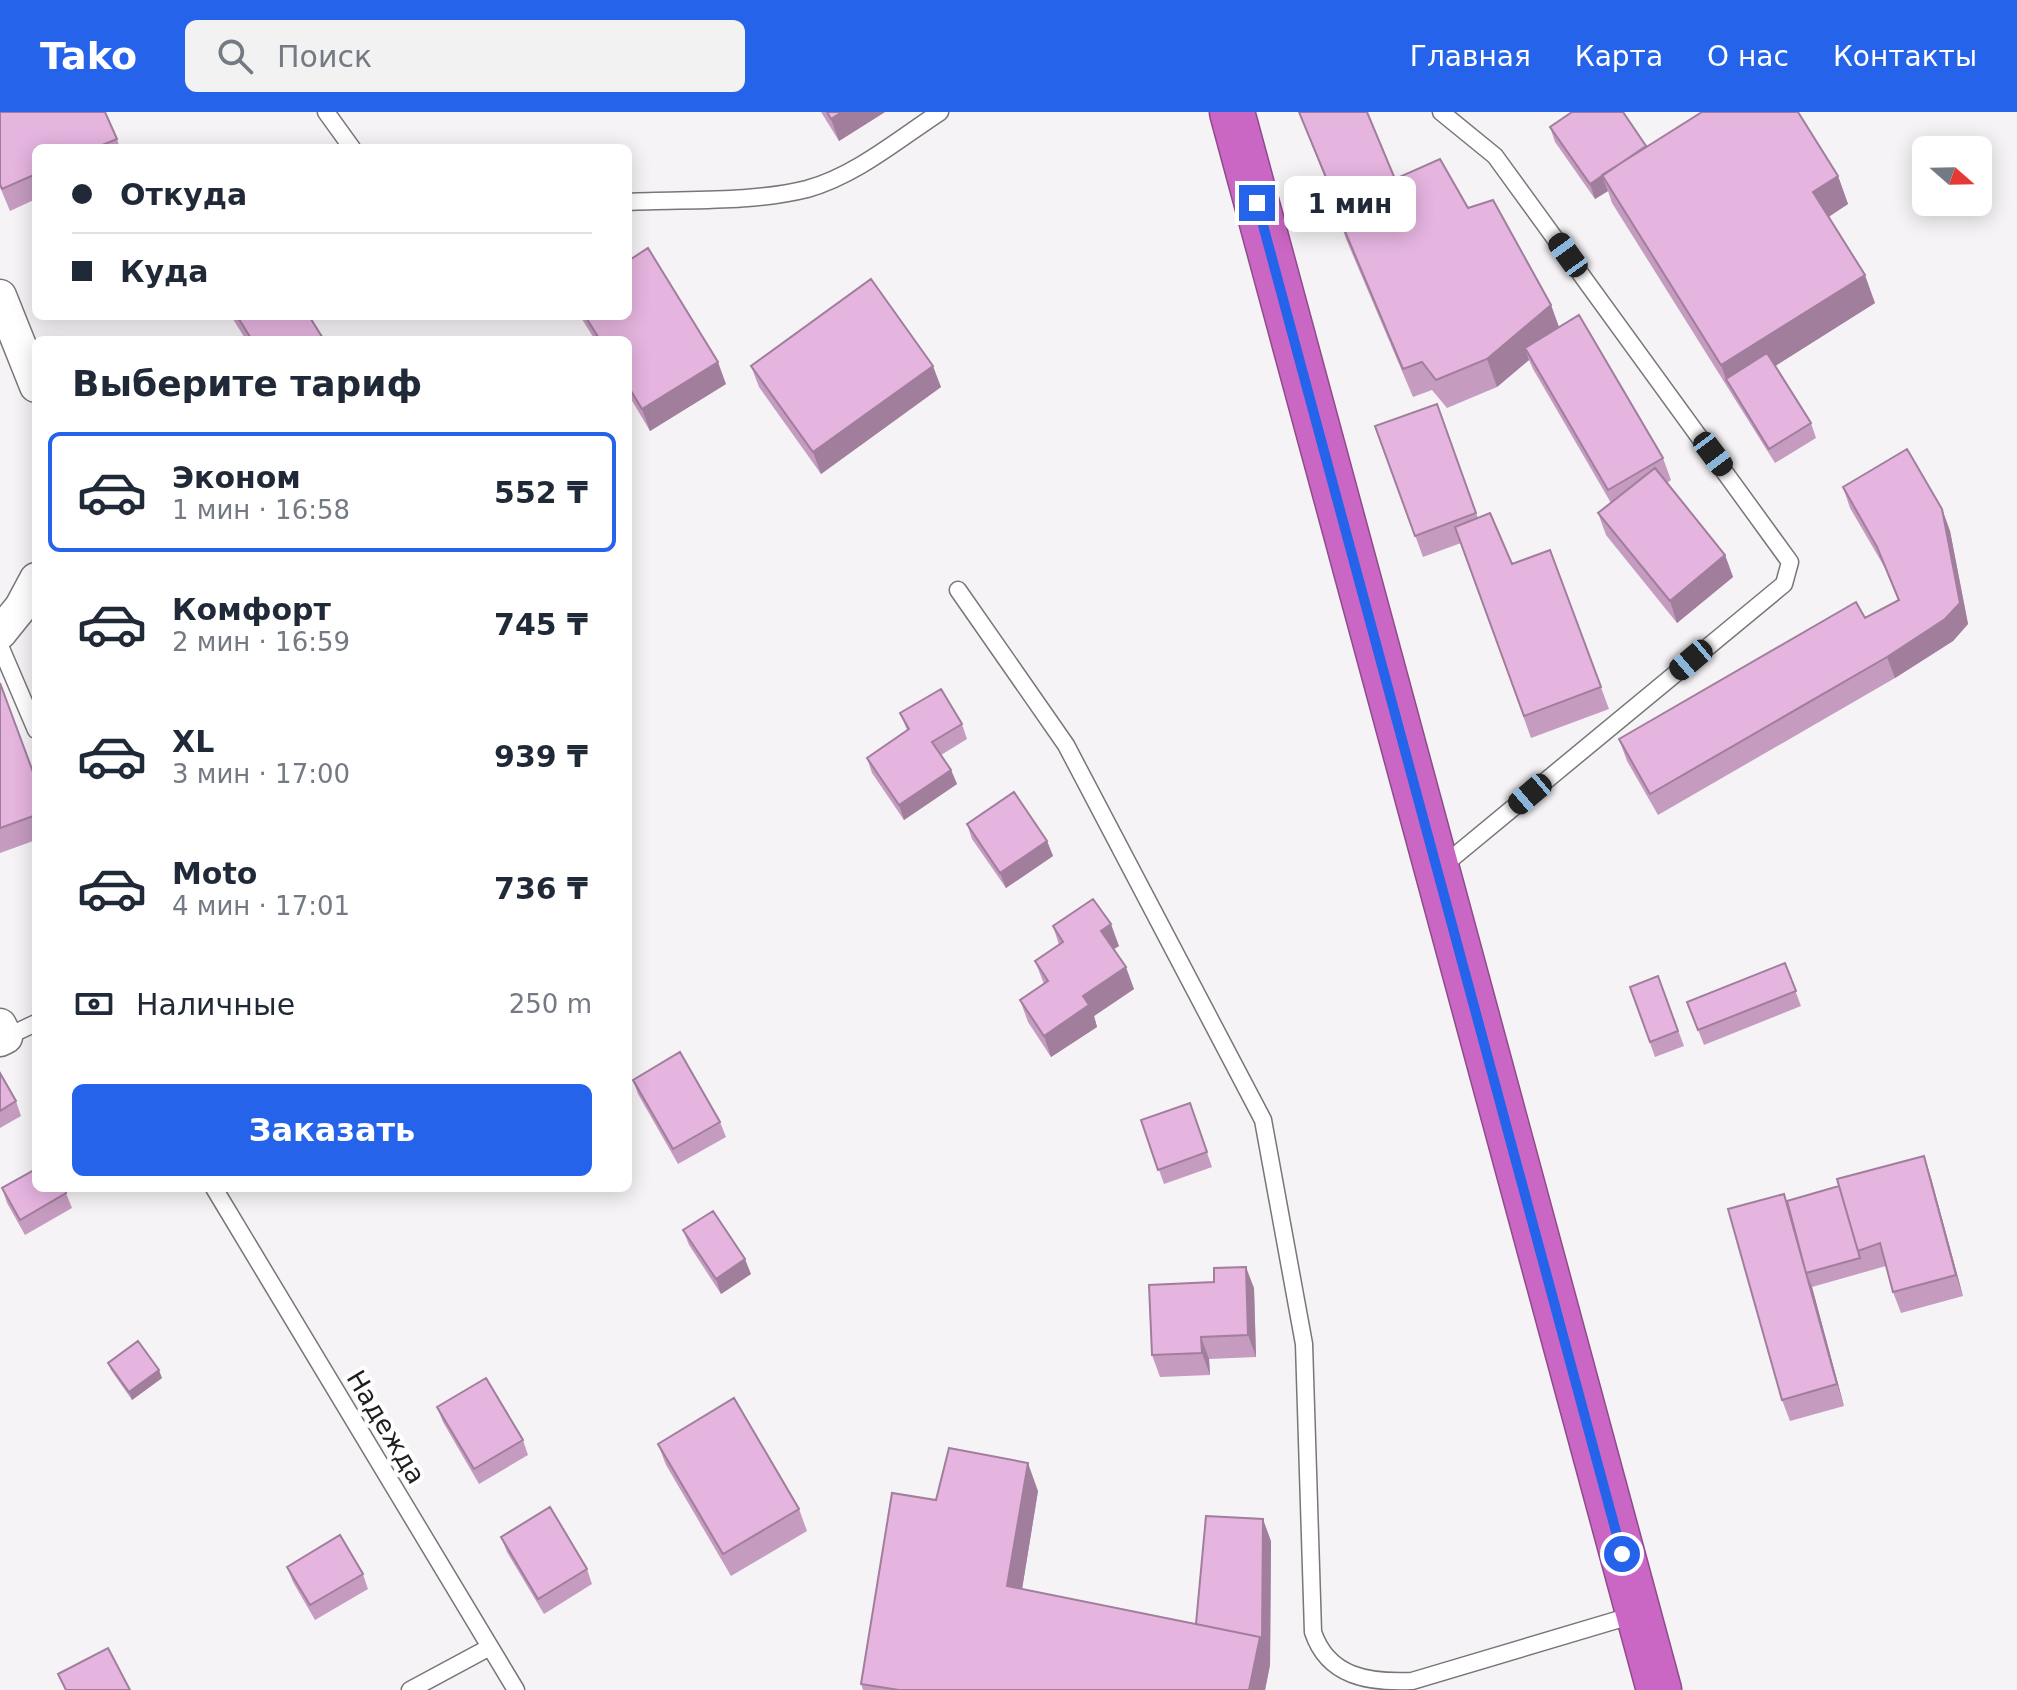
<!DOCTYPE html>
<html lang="ru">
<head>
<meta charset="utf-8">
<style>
  :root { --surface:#fff; --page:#f2f2f3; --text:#1f2937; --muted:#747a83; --line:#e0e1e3; --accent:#2563eb }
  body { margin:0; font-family:"DejaVu Sans",sans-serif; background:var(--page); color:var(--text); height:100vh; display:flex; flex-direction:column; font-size:30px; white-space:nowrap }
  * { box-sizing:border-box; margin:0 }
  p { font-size:26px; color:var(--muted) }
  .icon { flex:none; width:44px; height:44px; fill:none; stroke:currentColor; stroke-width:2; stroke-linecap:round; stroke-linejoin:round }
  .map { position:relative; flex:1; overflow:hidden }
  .sheet { position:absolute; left:32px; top:224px; width:600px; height:856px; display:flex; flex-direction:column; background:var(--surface); border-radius:12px; box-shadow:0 4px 20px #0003 }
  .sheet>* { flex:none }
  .hud { position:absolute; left:32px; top:32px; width:600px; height:176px; border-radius:12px; box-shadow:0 4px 20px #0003; display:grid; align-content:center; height:176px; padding:0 40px; background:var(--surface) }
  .needle { width:52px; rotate:110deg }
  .tools { position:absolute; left:1912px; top:24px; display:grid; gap:16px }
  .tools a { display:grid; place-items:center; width:80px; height:80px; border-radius:12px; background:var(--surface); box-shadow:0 4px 20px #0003; font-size:40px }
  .end { position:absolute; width:36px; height:36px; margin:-18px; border:10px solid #2563eb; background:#fff; box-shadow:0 0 0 4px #fff }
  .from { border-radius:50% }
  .bubble { position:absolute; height:56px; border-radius:12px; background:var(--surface); box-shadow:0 4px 20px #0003; font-size:26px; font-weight:700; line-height:56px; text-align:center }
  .car { position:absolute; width:24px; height:48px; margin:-24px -12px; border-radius:10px; box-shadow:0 0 6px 2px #0007; background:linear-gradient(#222 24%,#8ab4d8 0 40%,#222 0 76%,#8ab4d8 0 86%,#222 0) }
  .hud b { display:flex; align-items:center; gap:28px; height:76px; font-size:30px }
  .hud b+b { border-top:2px solid var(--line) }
  .hud i { width:20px; height:20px; background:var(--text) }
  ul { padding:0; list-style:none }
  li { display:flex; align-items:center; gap:24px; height:120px; margin:0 16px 12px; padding:0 24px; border:4px solid transparent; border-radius:12px }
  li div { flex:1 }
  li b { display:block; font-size:30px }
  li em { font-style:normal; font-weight:700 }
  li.selected { border-color:var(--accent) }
  li>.icon { width:72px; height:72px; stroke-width:1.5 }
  h2 { padding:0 40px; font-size:36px; line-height:96px }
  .pay { display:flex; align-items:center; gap:20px; height:88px; padding:0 40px; font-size:30px }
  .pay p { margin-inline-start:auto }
  .action { display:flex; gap:16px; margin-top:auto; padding:16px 40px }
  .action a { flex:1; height:92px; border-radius:12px; background:var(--accent); color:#fff; font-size:32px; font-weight:700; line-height:92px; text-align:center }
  header { display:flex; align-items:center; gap:48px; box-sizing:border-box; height:112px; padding:0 40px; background:var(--accent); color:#fff }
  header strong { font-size:38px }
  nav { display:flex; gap:44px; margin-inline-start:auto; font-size:28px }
  .search { width:560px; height:72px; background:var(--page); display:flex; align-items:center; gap:20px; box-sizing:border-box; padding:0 28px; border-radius:12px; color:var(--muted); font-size:30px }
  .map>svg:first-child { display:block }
</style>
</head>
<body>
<header>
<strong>Tako</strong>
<div class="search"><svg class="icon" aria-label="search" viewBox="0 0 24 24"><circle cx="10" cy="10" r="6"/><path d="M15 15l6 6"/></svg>Поиск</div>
<nav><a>Главная</a><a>Карта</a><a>О нас</a><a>Контакты</a></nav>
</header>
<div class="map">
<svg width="2017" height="1578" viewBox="0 0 2017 1578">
  <rect width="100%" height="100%" fill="#f6f3f6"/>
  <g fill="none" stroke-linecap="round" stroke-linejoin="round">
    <g stroke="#797578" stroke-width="19">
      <path id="lane" d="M326 0 352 36
        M628 90C686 87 750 91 807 77 855 64 899 27 940 0
        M958 478 1066 633 1263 1008 1304 1232 1313 1520C1328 1565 1369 1571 1412 1569L1637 1502
        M0 534 36 618
        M1439 757 1784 472 1790 450 1495 44 1441 0
        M6 925 36 911
        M214 1076 516 1578
        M410 1578 490 1535"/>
    </g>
    <g stroke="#797578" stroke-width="35">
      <path id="street" d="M0 184 36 274
        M0 521 21 495 36 467
        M0 913 6 925 0 928"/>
    </g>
    <g stroke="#8e4c89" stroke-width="47">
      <path id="highway" d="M1232 0 1659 1578"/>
    </g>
    <use href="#lane" stroke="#fff" stroke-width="16"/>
    <use href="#street" stroke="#fff" stroke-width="32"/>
    <use href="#highway" stroke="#ca66c3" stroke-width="44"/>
  </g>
  <path fill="#c59bc0" d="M0 0 117 27 120 36H36V87L10 99 0 75Z
    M821 0H885L839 29Z
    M1299 0 1395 67 1468 96 1551 193 1559 215 1663 346 1671 368 1667 371 1725 443 1733 465 1677 511 1606 423 1598 401 1611 391 1533 257 1529 248 1497 275 1447 296 1432 278 1413 285 1346 127 1336 98H1338Z
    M1550 15 1647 35 1838 64 1848 92 1829 105 1875 191 1775 254 1811 311 1816 326 1775 351 1612 91 1608 79 1595 87 1555 30Z
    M231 204H309L324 228H246Z
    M580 204H628L726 272 650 319 628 282V228H595Z
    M751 254 941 275 821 362 759 275Z
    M1437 292 1478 406 1512 452 1550 438 1609 597 1531 626 1461 431 1423 445 1375 314Z
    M1843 375 1942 397 1950 419 1968 512 1953 529 1895 566 1658 703 1627 649 1619 627 1865 506 1898 488 1885 456 1850 396Z
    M0 571 36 668V728L0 741Z
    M900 601 962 612 967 627 941 643 951 658 957 672 904 708 872 661 867 646 907 618Z
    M967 712 1047 729 1053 744 1006 776 972 727Z
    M1053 814 1119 834 1114 837 1134 877 1094 904 1097 915 1051 945 1028 910 1020 888 1044 872 1035 849 1059 833Z
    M1785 851 1801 894 1704 933 1687 890Z
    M1658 864 1684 934 1655 945 1630 875Z
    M0 961 16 989 21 1004 0 1016Z
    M633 968 720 1010 726 1025 678 1052 638 982Z
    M1190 991 1212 1055 1164 1072 1141 1008Z
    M1924 1044 1931 1066 1963 1184 1901 1201 1893 1180 1886 1154 1812 1175 1844 1294 1790 1309 1782 1288 1787 1089 1839 1074Z
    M2 1076 66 1081 72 1096 25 1123 7 1091Z
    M683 1118 751 1162 721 1182 689 1133Z
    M1254 1176 1256 1245 1209 1247 1210 1263 1160 1265 1152 1243Z
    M108 1251 162 1266 132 1288 111 1258Z
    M437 1295 523 1328 528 1343 479 1372 443 1310Z
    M658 1332 799 1397 807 1419 731 1464 666 1353Z
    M1038 1379 1022 1477 1196 1512 1271 1429 1270 1553 1265 1578H863L861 1572 936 1388Z
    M501 1425 587 1457 592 1472 544 1502 507 1440Z
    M287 1455 363 1462 368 1477 315 1508 293 1470Z"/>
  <path fill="#a07e9c" d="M842 0H885L839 29 831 7Z
    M1602 64 1608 79 1595 87 1590 72Z
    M1838 64 1848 92 1823 108 1813 80Z
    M1865 163 1875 191 1734 280 1726 267 1721 253Z
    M1551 193 1561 221 1525 236 1529 248 1497 275 1487 247Z
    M718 250 726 272 650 319 642 297Z
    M933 254 941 275 821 362 813 340Z
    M1942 397 1950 419 1968 512 1953 529 1895 566 1887 545Z
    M1725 443 1733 465 1677 511 1670 489Z
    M951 658 957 672 904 708 899 693Z
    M1047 729 1053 744 1006 776 1000 761Z
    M1111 812 1119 834 1109 840 1101 819Z
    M1126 855 1134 877 1094 904 1097 915 1051 945 1044 924 1083 884Z
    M1924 1044 1931 1066 1963 1184 1956 1163Z
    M745 1147 751 1162 721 1182 716 1167Z
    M1246 1155 1254 1176 1256 1245 1248 1223Z
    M1806 1161 1812 1175 1844 1294 1837 1272Z
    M1201 1225 1209 1247 1210 1263 1202 1241Z
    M159 1258 162 1266 132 1288 129 1280Z
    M1028 1351 1038 1379 1018 1502 1007 1474Z
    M1263 1407 1271 1429 1270 1553 1265 1578H1249Z"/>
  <path fill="#e5b4df" stroke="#a07e9c" stroke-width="2" d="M0 0H105L117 27 95 36H36V62L2 77 0 72Z
    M827 0H842L831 7Z
    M1299 0H1367L1395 67 1388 70 1389 76 1339 97Z
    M1572 0H1623L1646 34 1590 72 1550 15Z
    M1702 0H1798L1838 64 1813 80 1865 163 1721 253 1602 63Z
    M1440 47 1468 96 1493 88 1551 193 1487 247 1436 268 1422 250 1403 257 1336 98 1390 82 1388 70Z
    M648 136 718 250 642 297 628 274V228H600L585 204H628V149Z
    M871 167 933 254 813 340 751 254Z
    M1579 203 1663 346 1608 378 1525 236Z
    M237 204H309L324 228H252Z
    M1767 241 1811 311 1769 337 1726 267Z
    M1437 292 1476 401 1415 424 1375 314Z
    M1907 337 1942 397 1960 491 1945 507 1887 545 1650 682 1619 627 1856 490 1865 506 1899 488 1877 435 1843 375Z
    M1655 356 1725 443 1670 489 1598 401Z
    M1490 401 1512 452 1550 438 1601 575 1524 604 1455 415Z
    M0 571 36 668V703L0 716Z
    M941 577 962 612 932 630 951 658 899 693 867 646 909 617 900 601Z
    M1014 680 1047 729 1000 761 967 712Z
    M1093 787 1111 812 1101 819 1126 855 1083 884 1089 893 1044 924 1020 888 1048 869 1035 849 1063 830 1053 814Z
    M1785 851 1796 879 1698 918 1687 890Z
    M1658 864 1678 919 1650 930 1630 875Z
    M680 940 720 1010 673 1037 633 968Z
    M0 961 16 989 0 999Z
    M1190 991 1207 1040 1158 1058 1141 1008Z
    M1924 1044 1956 1163 1893 1180 1880 1131 1858 1139 1837 1067Z
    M36 1057V1076H64L66 1081 20 1108 2 1076Z
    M1839 1074 1860 1146 1806 1161 1787 1089Z
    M1784 1082 1837 1272 1782 1288 1728 1097Z
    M713 1099 745 1147 716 1167 683 1118Z
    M1246 1155 1248 1223 1201 1225 1202 1241 1152 1243 1149 1173 1214 1170V1156Z
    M138 1229 159 1258 129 1280 108 1251Z
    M486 1266 523 1328 474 1357 437 1295Z
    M734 1286 799 1397 723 1442 658 1332Z
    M949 1336 1028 1351 1007 1474 1260 1525 1249 1578H899L861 1572 892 1381 936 1388Z
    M550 1395 587 1457 538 1487 501 1425Z
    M1206 1404 1263 1407 1262 1532 1260 1525 1196 1512Z
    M340 1423 363 1462 310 1493 287 1455Z
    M108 1536 130 1578H66L58 1562Z"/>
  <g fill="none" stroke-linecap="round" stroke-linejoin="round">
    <path stroke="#2563eb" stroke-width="10" d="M1257 91 1622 1442"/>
  </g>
  <g text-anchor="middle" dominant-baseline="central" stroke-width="8" stroke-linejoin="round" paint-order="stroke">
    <g font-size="26" fill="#1f1d1e" stroke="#fff">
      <text transform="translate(386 1315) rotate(59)">Надежда</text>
    </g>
  </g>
</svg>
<div class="tools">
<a><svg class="needle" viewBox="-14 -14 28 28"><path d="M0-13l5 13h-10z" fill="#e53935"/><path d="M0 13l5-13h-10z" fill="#747a83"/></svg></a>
</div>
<i class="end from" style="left:1622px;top:1442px"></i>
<i class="end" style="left:1257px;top:91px"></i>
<div class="bubble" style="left:1284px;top:64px;width:132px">1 мин</div>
<i class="car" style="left:1568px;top:143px;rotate:324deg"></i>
<i class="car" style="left:1713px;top:342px;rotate:143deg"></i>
<i class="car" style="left:1691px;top:548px;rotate:230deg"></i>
<i class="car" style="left:1530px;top:682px;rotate:230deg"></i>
<div class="hud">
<b><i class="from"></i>Откуда</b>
<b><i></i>Куда</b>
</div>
<section class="sheet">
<h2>Выберите тариф</h2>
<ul>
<li class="selected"><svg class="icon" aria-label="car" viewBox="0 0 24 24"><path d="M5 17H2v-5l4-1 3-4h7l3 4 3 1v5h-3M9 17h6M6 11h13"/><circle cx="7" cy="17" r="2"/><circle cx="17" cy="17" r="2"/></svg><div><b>Эконом</b><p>1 мин · 16:58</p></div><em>552 ₸</em></li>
<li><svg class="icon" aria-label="car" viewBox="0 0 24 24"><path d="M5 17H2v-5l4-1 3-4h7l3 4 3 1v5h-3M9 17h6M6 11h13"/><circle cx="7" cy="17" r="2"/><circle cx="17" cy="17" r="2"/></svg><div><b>Комфорт</b><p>2 мин · 16:59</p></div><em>745 ₸</em></li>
<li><svg class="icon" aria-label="car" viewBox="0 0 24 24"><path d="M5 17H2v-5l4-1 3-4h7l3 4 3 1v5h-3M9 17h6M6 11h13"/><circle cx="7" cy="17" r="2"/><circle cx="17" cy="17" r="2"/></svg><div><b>XL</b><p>3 мин · 17:00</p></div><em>939 ₸</em></li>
<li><svg class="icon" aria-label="car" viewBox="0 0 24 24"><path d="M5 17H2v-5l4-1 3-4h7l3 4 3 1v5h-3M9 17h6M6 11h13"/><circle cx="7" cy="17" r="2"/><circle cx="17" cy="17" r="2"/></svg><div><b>Moto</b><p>4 мин · 17:01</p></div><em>736 ₸</em></li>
</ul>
<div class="pay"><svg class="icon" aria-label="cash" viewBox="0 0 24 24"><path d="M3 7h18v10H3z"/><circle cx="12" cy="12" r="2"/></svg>Наличные<p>250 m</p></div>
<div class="action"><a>Заказать</a></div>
</section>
</div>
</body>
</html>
